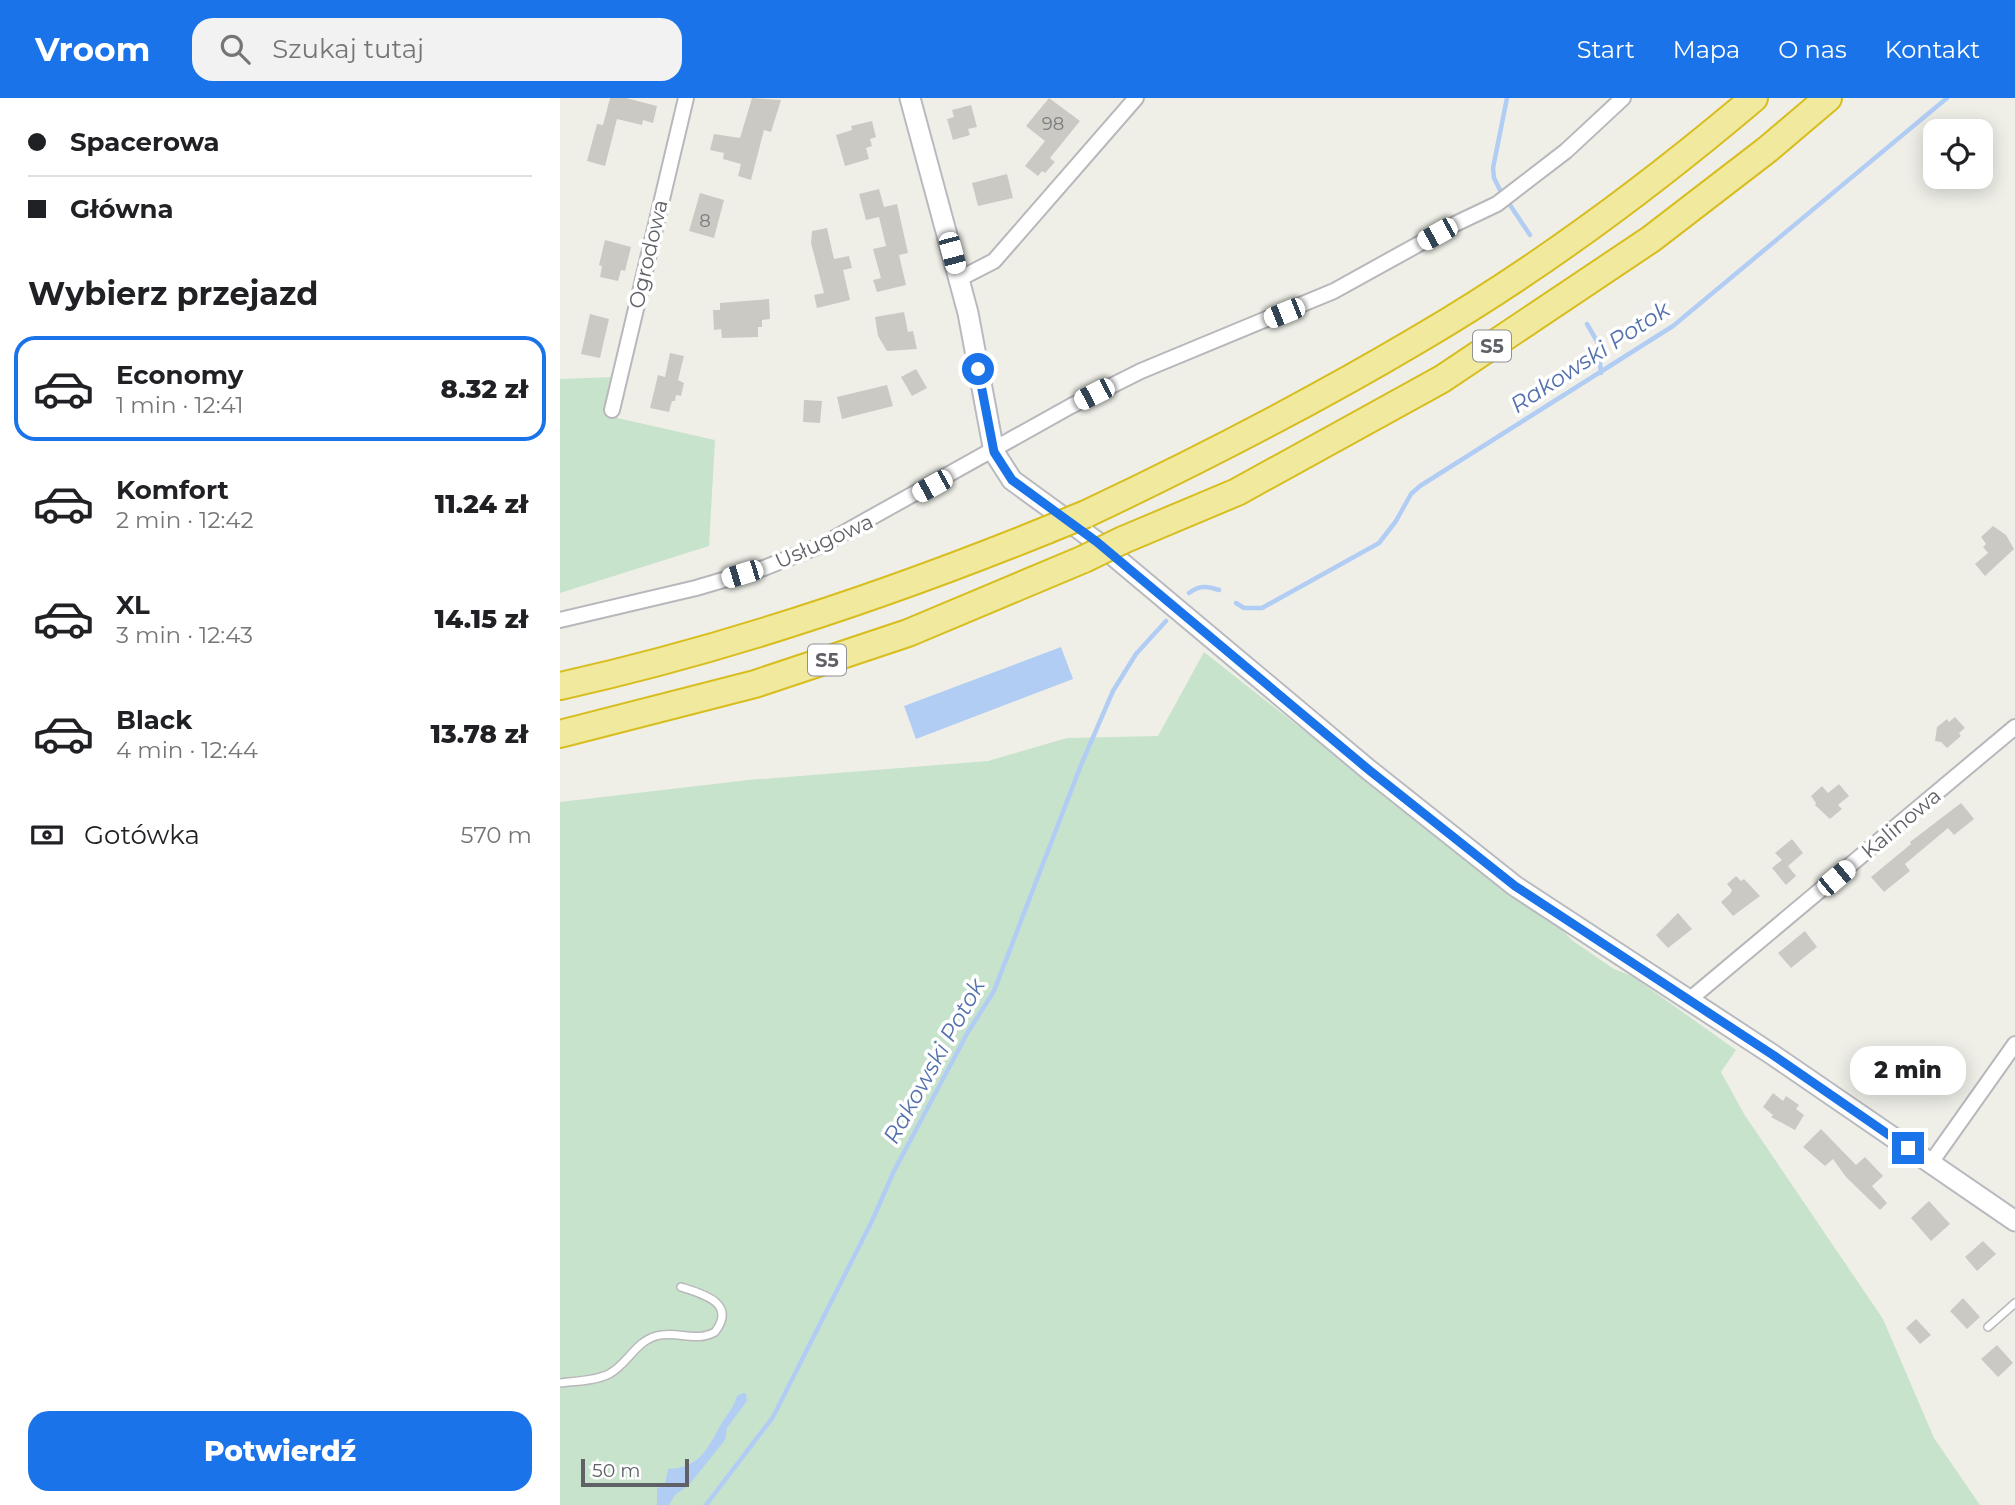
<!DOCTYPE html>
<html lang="pl">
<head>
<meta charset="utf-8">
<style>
  :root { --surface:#fff; --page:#f2f2f2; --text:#202124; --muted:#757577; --line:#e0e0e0; --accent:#1a73e8 }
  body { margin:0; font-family:Montserrat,sans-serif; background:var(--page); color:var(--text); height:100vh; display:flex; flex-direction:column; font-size:26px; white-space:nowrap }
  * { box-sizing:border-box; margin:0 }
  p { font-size:23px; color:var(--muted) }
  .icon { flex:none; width:38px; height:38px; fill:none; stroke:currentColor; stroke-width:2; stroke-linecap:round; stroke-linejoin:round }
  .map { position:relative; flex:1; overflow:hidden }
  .sheet { display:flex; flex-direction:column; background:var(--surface); width:560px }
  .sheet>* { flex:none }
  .hud { display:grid; align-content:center; height:154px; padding:0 28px; background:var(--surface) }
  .buttons { position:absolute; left:1363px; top:21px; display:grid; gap:14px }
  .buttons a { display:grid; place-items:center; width:70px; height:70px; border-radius:14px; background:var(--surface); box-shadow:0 4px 18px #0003; font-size:35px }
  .scale { position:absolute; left:21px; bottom:18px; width:108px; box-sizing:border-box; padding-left:7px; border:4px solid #5f6166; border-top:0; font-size:19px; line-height:24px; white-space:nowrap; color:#5f6166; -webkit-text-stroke:5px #fff; paint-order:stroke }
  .end { position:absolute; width:32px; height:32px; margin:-16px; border:9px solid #1a73e8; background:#fff; box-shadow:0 0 0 4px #fff }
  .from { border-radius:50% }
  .bubble { position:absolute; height:49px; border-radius:21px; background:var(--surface); box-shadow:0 4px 18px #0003; font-size:23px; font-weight:800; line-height:49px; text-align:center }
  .car { position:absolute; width:21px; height:42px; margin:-21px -10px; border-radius:9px; box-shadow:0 0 5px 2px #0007; background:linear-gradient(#fff 24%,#345 0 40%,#fff 0 76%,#345 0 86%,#fff 0) }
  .hud b { display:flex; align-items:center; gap:24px; height:66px; font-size:26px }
  .hud b+b { border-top:2px solid var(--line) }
  .hud i { width:18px; height:18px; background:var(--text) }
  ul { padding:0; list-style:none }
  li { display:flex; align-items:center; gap:21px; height:105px; margin:0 14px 10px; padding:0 14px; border:4px solid transparent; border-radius:21px }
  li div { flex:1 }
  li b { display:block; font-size:26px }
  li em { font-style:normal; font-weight:800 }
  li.selected { border-color:var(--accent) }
  li>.icon { width:63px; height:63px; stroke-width:1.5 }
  h2 { padding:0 28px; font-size:32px; line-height:84px }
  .pay { display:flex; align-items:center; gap:18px; height:77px; padding:0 28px; font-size:26px }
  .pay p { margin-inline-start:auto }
  .primary-button { display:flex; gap:14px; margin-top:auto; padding:14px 28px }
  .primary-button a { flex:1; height:80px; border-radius:21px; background:var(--accent); color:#fff; font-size:28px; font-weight:800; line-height:80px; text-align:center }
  header { display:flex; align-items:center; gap:42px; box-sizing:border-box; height:98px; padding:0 35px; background:var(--accent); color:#fff }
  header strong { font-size:33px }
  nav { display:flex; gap:38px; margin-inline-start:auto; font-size:24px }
  .search { width:490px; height:63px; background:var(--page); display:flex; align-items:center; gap:18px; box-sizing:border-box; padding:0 24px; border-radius:21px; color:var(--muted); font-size:26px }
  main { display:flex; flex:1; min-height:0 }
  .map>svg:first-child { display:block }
</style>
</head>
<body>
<header>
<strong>Vroom</strong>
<div class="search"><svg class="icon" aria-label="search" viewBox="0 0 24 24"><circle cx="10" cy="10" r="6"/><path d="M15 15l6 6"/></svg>Szukaj tutaj</div>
<nav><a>Start</a><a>Mapa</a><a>O nas</a><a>Kontakt</a></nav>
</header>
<main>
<section class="sheet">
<div class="hud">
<b><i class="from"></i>Spacerowa</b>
<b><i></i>Główna</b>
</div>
<h2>Wybierz przejazd</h2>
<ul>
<li class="selected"><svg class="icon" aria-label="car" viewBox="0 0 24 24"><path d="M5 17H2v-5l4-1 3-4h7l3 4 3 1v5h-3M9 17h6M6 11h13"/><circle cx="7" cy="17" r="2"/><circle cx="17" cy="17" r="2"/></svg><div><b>Economy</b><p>1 min · 12:41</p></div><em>8.32 zł</em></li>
<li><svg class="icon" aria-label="car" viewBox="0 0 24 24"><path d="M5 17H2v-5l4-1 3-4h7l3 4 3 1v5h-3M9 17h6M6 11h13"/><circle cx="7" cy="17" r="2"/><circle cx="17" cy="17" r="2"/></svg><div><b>Komfort</b><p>2 min · 12:42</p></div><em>11.24 zł</em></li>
<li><svg class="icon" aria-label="car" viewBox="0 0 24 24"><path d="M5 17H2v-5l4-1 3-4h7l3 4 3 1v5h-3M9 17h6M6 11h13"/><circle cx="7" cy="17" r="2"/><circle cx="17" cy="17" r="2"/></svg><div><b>XL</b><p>3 min · 12:43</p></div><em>14.15 zł</em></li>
<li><svg class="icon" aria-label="car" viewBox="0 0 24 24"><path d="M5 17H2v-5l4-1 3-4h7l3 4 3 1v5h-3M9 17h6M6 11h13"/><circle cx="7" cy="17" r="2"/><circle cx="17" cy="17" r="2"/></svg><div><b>Black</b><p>4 min · 12:44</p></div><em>13.78 zł</em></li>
</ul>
<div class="pay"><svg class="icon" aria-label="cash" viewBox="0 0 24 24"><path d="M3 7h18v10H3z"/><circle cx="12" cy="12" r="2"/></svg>Gotówka<p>570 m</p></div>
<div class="primary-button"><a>Potwierdź</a></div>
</section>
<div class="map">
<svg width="1455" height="1407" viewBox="0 0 1455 1407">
  <rect width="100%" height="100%" fill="#efefe8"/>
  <path fill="#c8e3cc" d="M53 279 44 317 155 342 149 448 0 495V281Z
    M644 554 896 752 996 826 1013 843 1054 871 1072 878 1176 952 1161 974 1184 1016 1323 1221 1374 1340 1420 1407H0V704L188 682 428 663 507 640 598 638Z"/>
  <path fill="#b2cdf4" d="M501 549 513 581 356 641 344 608Z
    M183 1295H186L187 1303 167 1330 165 1342 129 1387 115 1397 109 1407H97V1391L105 1385 108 1371C142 1370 148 1348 163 1323 169 1314 174 1309 177 1298Z"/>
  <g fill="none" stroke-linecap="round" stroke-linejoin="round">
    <path stroke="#b2cdf4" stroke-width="4.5" d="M941 94 934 80 933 70 947 0
      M950 107 970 137
      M1027 226 1038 245 1041 275
      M629 495C640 487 647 488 659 492
      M676 505 684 510H702L819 445 836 423 851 396 860 388 1113 228 1387 0
      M146 1407 213 1319 312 1123 334 1073 408 934 434 893 521 667 553 593 576 556 606 523"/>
  </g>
  <path fill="#cbc9c4" d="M50 0H66L97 8 93 25 83 22 82 27 57 21 45 68 27 63 37 26 43 27Z
    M192 0 221 2 211 34 204 32 191 82 178 78 181 66 163 61 164 55 150 52 154 36 180 40Z
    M489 0 520 23 490 60 495 64 485 75 482 73 478 78 465 68 485 43 466 28Z
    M411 7 417 29 408 31 410 37 393 42 387 21 394 19 392 12Z
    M312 23 316 39 310 41 312 48 306 50 309 61 285 68 276 37 292 32 291 28Z
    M447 76 453 100 418 108 412 85Z
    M319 91 324 109 337 106 348 155 339 157 346 187 317 194 313 182 321 180 313 151 326 148 319 119 306 122 299 96Z
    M140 95 164 102 154 140 129 133Z
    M267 130 274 161 289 158 292 170 283 172 290 202 257 210 254 197 264 195 251 145 252 133Z
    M45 142 71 149 65 173 61 172 58 183 40 179 42 168 39 167Z
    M209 201 210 221 202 222V229H198V239L162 240 161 231 154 232 153 212H160V205Z
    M344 214 348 234 353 233 357 251 327 253 318 238 315 219Z
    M30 216 49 221 40 260 21 256Z
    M110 255 124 258 118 282 124 285 121 298 116 297 115 303H112L109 314 90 310 98 277 105 279Z
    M356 271 367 290 352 298 341 279Z
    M327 287 333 308 282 321 277 299Z
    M244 302 262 303 260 325 243 324Z
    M1433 428 1446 437 1454 451 1425 478 1415 466 1428 455 1423 449 1426 446 1421 439Z
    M1395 619 1405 630 1399 635 1401 638 1387 650 1381 644 1375 643 1377 629 1387 621 1389 624Z
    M1279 686 1289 698 1278 707 1282 711 1270 721 1255 707 1256 705 1251 698 1262 688 1268 695Z
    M1401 705 1414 721 1394 737 1388 730 1345 766 1350 773 1324 794 1311 779 1351 746 1350 744Z
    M1232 741 1243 755 1228 768 1236 778 1226 787 1212 770 1222 762 1215 755Z
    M1176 778 1181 783 1184 781 1200 798 1173 818 1161 804 1170 796 1172 792 1167 786Z
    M1118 815 1132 831 1108 850 1096 837Z
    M1245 833 1257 849 1231 870 1218 855Z
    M1375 950 1402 971 1386 991 1359 971Z
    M1213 995 1223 1003 1226 998 1239 1007 1236 1011 1244 1017 1235 1032 1211 1019 1213 1017 1203 1009Z
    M1261 1031 1296 1067 1305 1059 1323 1078 1312 1088 1327 1105 1320 1112 1286 1079 1273 1061 1265 1068 1243 1049Z
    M1369 1103 1390 1126 1371 1143 1351 1120Z
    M1423 1143 1436 1156 1417 1173 1405 1159Z
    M1403 1200 1420 1219 1407 1231 1390 1213Z
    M1356 1221 1371 1237 1360 1246 1346 1230Z
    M1437 1247 1453 1265 1438 1279 1421 1261Z"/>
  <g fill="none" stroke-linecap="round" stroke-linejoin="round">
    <g stroke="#b8b8bc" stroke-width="10">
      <path id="lane" d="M1428 1229 1455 1205
        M0 1285C16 1283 35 1283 49 1276 67 1267 75 1244 96 1238 117 1232 135 1245 155 1234 177 1205 143 1196 121 1189"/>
    </g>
    <g stroke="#b8b8bc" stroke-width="18">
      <path id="street" d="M399 181 434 163 576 0
        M52 312 126 0
        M0 522 136 490 204 470 262 447 511 308 581 273 774 193 895 126 937 106 1006 53 1063 0
        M1129 902 1455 629
        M1370 1066 1455 946"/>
    </g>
    <g stroke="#b9babf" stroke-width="23">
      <path id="secondary" d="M350 0 408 215 434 354 452 382 537 444 809 672 955 788 1213 957 1455 1123"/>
    </g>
    <g stroke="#d8bd1e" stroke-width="30">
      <path id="highway" d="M526 416C640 362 751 305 859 241 977 172 1090 88 1194 0
        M563 442 677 394 882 281 1091 141 1208 51 1268 0
        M0 588C167 551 329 496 487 432
        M0 636 195 586 348 535 524 461"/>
    </g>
    <use href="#lane" stroke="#fff" stroke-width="7"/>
    <use href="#street" stroke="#fff" stroke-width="14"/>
    <use href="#secondary" stroke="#fff" stroke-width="19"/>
    <use href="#highway" stroke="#f0e99e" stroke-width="26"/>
    <g stroke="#d8bd1e" stroke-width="30" stroke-linecap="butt">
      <path id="highway-bridge" d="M487 432 526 416
        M524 461 563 442"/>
    </g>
    <use href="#highway-bridge" stroke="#f0e99e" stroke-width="26"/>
  </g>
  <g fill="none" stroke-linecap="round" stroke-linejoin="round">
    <path stroke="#1a73e8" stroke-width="9" d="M418 271 434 354 452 382 537 444 809 672 955 788 1213 957 1348 1050"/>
  </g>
  <g text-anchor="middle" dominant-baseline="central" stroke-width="7" stroke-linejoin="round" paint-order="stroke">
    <g font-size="18" fill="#7a7b7e">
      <text x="493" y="26">98</text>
      <text x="145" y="123">8</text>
    </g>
    <g fill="#fff" stroke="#8f9094" stroke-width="2">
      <rect x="913" y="232.5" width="38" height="31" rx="5"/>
      <rect x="248" y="546.5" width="38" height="31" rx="5"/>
    </g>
    <g font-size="19" font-weight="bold" fill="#5f6166">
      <text x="932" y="248">S5</text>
      <text x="267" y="562">S5</text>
    </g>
    <g font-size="21" fill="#5f6166" stroke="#fff">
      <text transform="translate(88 156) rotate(-77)">Ogrodowa</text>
      <text transform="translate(264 443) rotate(-24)">Usługowa</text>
      <text transform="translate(1341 725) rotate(-40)">Kalinowa</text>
    </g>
    <g font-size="23" font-style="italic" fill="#5471ad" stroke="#fff">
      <text transform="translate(1030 259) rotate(-33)">Rakowski Potok</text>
      <text transform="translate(374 963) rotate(-61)">Rakowski Potok</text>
    </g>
  </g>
</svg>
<div class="buttons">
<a><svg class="icon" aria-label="locate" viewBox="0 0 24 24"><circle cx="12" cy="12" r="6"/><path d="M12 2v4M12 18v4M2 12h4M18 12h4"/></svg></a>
</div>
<div class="scale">50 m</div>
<i class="end from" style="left:418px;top:271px"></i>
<i class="end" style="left:1348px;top:1050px"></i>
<div class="bubble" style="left:1290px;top:948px;width:116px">2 min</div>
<i class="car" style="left:877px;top:136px;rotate:241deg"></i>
<i class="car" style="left:392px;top:155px;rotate:165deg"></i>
<i class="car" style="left:724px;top:215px;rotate:248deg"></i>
<i class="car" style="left:534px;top:296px;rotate:243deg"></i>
<i class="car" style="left:372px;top:388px;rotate:241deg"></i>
<i class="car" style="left:182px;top:476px;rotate:253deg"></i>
<i class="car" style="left:1276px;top:780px;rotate:50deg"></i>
</div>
</main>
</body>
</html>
